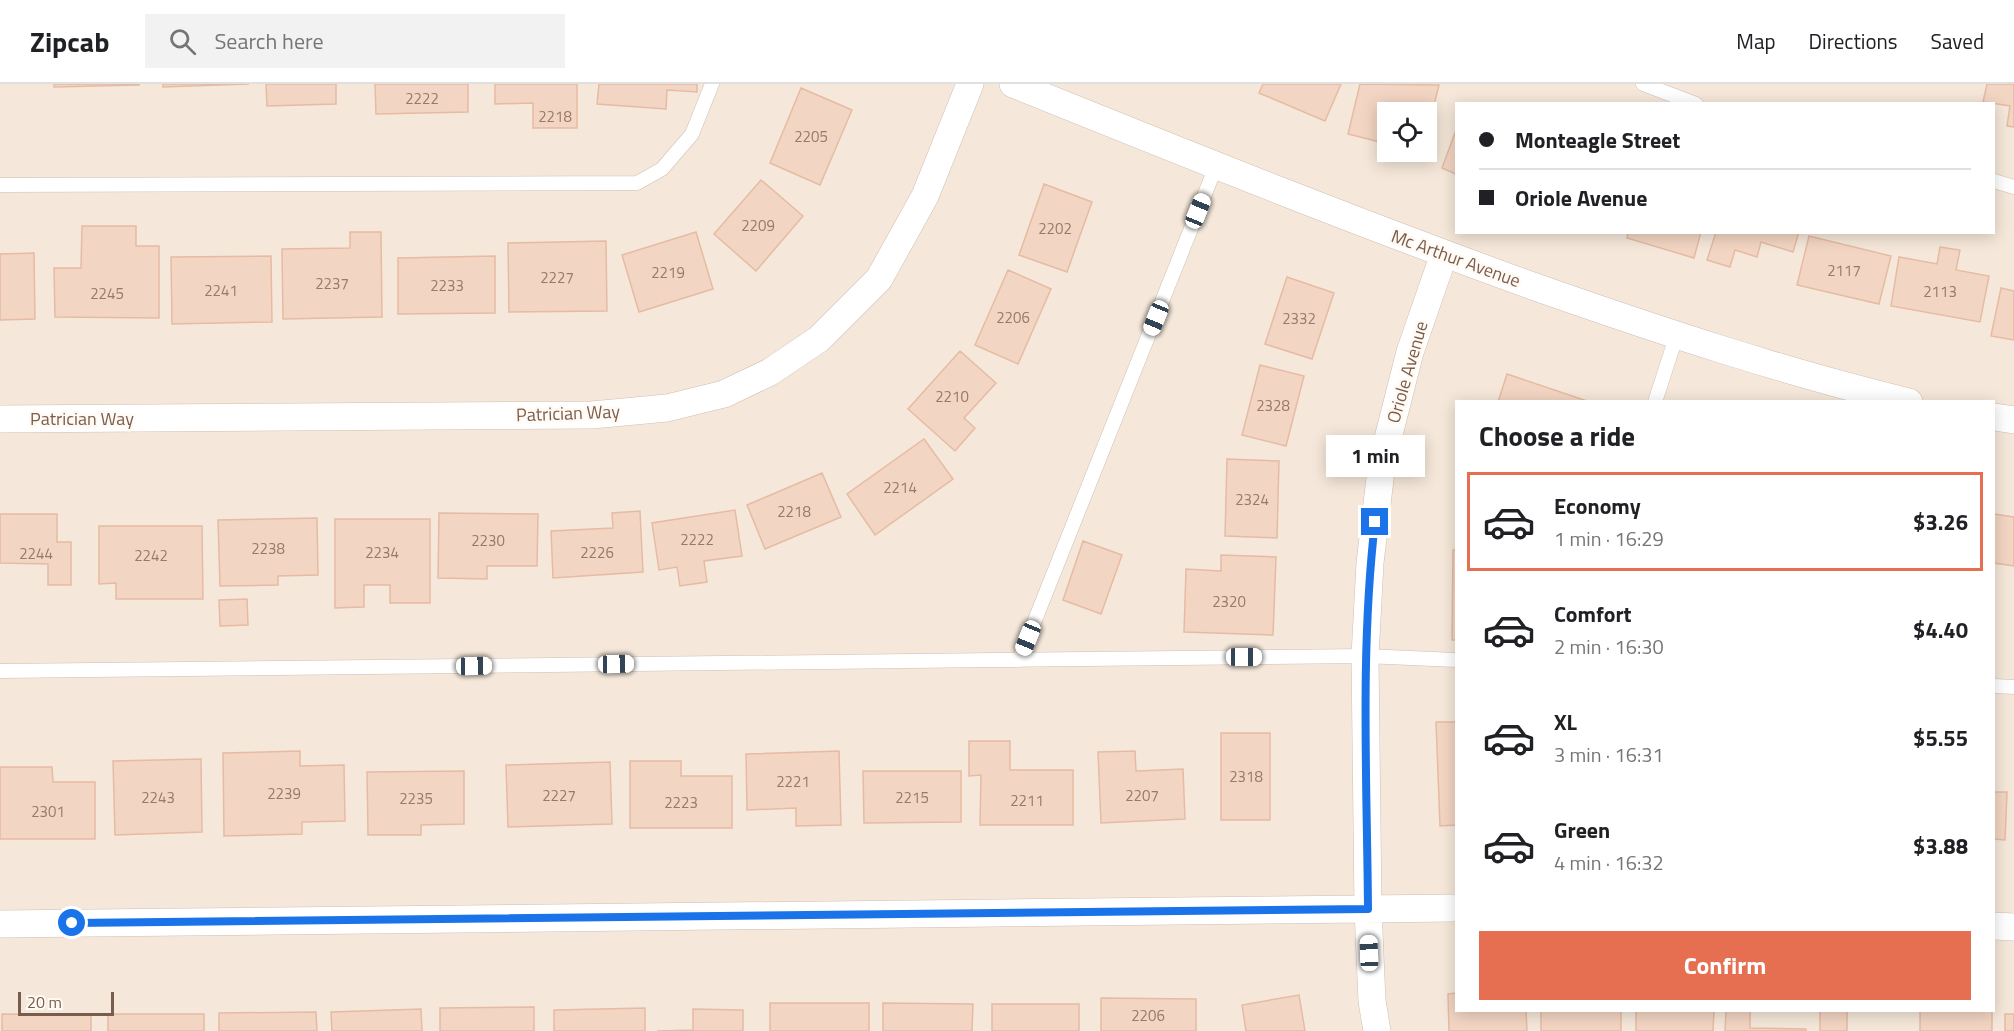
<!DOCTYPE html>
<html lang="en">
<head>
<meta charset="utf-8">
<style>
  :root { --surface:#fff; --page:#f2f2f2; --text:#202124; --muted:#757577; --line:#e0e0e0; --accent:#e76f51 }
  body { margin:0; font-family:"Titillium Web",sans-serif; background:var(--page); color:var(--text); height:100vh; display:flex; flex-direction:column; font-size:22px; white-space:nowrap }
  * { box-sizing:border-box; margin:0 }
  p { font-size:20px; color:var(--muted) }
  .icon { flex:none; width:33px; height:33px; fill:none; stroke:currentColor; stroke-width:2; stroke-linecap:round; stroke-linejoin:round }
  .map { position:relative; flex:1; overflow:hidden }
  .side { position:absolute; left:1455px; top:316px; width:540px; height:612px; display:flex; flex-direction:column; background:var(--surface); border-radius:0px; box-shadow:0 3px 15px #0003 }
  .side>* { flex:none }
  .top-card { position:absolute; left:1455px; top:18px; width:540px; height:132px; border-radius:0px; box-shadow:0 3px 15px #0003; display:grid; align-content:center; height:132px; padding:0 24px; background:var(--surface) }
  .fabs { position:absolute; left:1377px; top:18px; display:grid; gap:12px }
  .fabs a { display:grid; place-items:center; width:60px; height:60px; border-radius:0px; background:var(--surface); box-shadow:0 3px 15px #0003; font-size:30px }
  .scale { position:absolute; left:18px; bottom:15px; width:96px; box-sizing:border-box; padding-left:6px; border:3px solid #7a5c4d; border-top:0; font-size:16px; line-height:21px; white-space:nowrap; color:#7a5c4d; -webkit-text-stroke:4px #fffaf3; paint-order:stroke }
  .end { position:absolute; width:27px; height:27px; margin:-14px; border:8px solid #1a73e8; background:#fff; box-shadow:0 0 0 3px #fff }
  .from { border-radius:50% }
  .bubble { position:absolute; height:42px; border-radius:0px; background:var(--surface); box-shadow:0 3px 15px #0003; font-size:20px; font-weight:700; line-height:42px; text-align:center }
  .car { position:absolute; width:18px; height:36px; margin:-18px -9px; border-radius:8px; box-shadow:0 0 4px 2px #0007; background:linear-gradient(#fff 24%,#345 0 40%,#fff 0 76%,#345 0 86%,#fff 0) }
  .top-card b { display:flex; align-items:center; gap:21px; height:57px; font-size:22px }
  .top-card b+b { border-top:2px solid var(--line) }
  .top-card i { width:15px; height:15px; background:var(--text) }
  ul { padding:0; list-style:none }
  li { display:flex; align-items:center; gap:18px; height:99px; margin:0 12px 9px; padding:0 12px; border:3px solid transparent; border-radius:0px }
  li div { flex:1 }
  li b { display:block; font-size:22px }
  li em { font-style:normal; font-weight:700 }
  li.active { border-color:var(--accent) }
  li>.icon { width:54px; height:54px; stroke-width:1.5 }
  h2 { padding:0 24px; font-size:27px; line-height:72px }
  .action { display:flex; gap:12px; margin-top:auto; padding:12px 24px }
  .action a { flex:1; height:69px; border-radius:0px; background:var(--accent); color:#fff; font-size:24px; font-weight:700; line-height:69px; text-align:center }
  header { display:flex; align-items:center; gap:36px; box-sizing:border-box; height:84px; padding:0 30px; background:var(--surface); border-bottom:2px solid var(--line) }
  header strong { font-size:28px }
  nav { display:flex; gap:33px; margin-inline-start:auto; font-size:21px }
  .search { width:420px; height:54px; background:var(--page); display:flex; align-items:center; gap:15px; box-sizing:border-box; padding:0 21px; border-radius:0px; color:var(--muted); font-size:22px }
  .map>svg:first-child { display:block }
</style>
</head>
<body>
<header>
<strong>Zipcab</strong>
<div class="search"><svg class="icon" aria-label="search" viewBox="0 0 24 24"><circle cx="10" cy="10" r="6"/><path d="M15 15l6 6"/></svg>Search here</div>
<nav><a>Map</a><a>Directions</a><a>Saved</a></nav>
</header>
<div class="map">
<svg width="2014" height="947" viewBox="0 0 2014 947">
  <rect width="100%" height="100%" fill="#fdf6ec"/>
  <path fill="#f5e8da" fill-rule="evenodd" d="M0 0H2014V947H0ZM1456 20H1994V148H1456ZM1388 28H1426V68H1388ZM1456 318H1994V927H1456Z"/>
  <path fill="#f3d5c3" stroke="#e6bba3" stroke-width="1.5" d="M54 0H139V1L54 3Z
    M163 0H249L163 3Z
    M266 0H336V20L267 22Z
    M375 0H468V28L376 30Z
    M495 0H577V44H533V19L495 20Z
    M599 0H697V8L667 6 666 25 597 20Z
    M1263 0H1341L1325 37 1259 9Z
    M1360 0 1439 1 1426 52V28H1388V50L1382 48 1380 58 1348 50Z
    M1987 0H2014V43L2007 42 2010 22 1983 18Z
    M801 4 852 26 820 101 770 79Z
    M1456 46V90L1442 84Z
    M761 96 803 132 756 187 714 150Z
    M1044 100 1092 118 1067 188 1019 171Z
    M82 142H136V162H159V234L55 233 54 184H81Z
    M350 148H381L382 233 283 235 282 165 350 164Z
    M696 148 713 205 639 228 622 171Z
    M1628 148H1701L1694 174 1627 154Z
    M1716 148H1799L1793 168 1761 158 1757 173 1735 166 1730 183 1707 176Z
    M1809 152 1891 172 1879 220 1797 201Z
    M606 157 607 227 509 228 508 159Z
    M1940 163 1960 166 1956 186 1989 192 1980 238 1891 222 1899 173 1937 180Z
    M34 169 35 235 0 236V170Z
    M271 172 272 238 172 240 171 173Z
    M495 172V229L398 230V174Z
    M1008 186 1051 205 1018 280 975 261Z
    M1287 193 1334 209 1312 275 1265 260Z
    M2001 204 2014 207V256L1991 252Z
    M960 267 996 299 964 334 975 344 955 367 908 325Z
    M1260 281 1304 292 1286 362 1242 351Z
    M1507 290 1590 318H1498Z
    M924 355 953 395 875 451 847 410Z
    M1227 375 1279 377 1277 454 1225 452Z
    M822 389 841 433 765 465 747 421Z
    M735 426 742 472 704 477 707 498 680 502 677 483 659 486 652 439Z
    M640 427 643 488 553 494 551 447 613 444 612 429Z
    M439 429 538 430 537 482H487V495L438 494Z
    M0 430H57V458H71V501H48V480L0 479Z
    M1994 430 2014 433V482L1994 479Z
    M317 434 318 491 278 492V501L220 502 218 436Z
    M335 435H430V519H390V501H364V523L335 524Z
    M99 442H202L203 515H116V499L99 500Z
    M1083 457 1122 471 1101 530 1063 516Z
    M1453 466H1456V556H1452Z
    M1221 471 1276 473 1273 551 1184 548 1186 485 1221 487Z
    M247 515 248 541 220 542 219 516Z
    M1436 638H1456V741L1440 742Z
    M1221 649H1270V736H1221Z
    M969 657H1010V686H1073V741H980L981 691 969 692Z
    M300 667V682L344 681 345 737 302 738V750L224 752 223 669Z
    M839 667 841 741 796 742V724L747 726 746 670Z
    M1135 667 1136 687 1183 685 1185 735 1101 739 1098 668Z
    M201 675 202 748 115 751 113 677Z
    M630 677H681V692H732V744H630Z
    M610 678 612 740 508 743 506 681Z
    M0 683H52L53 698H95V755H0Z
    M464 687V740L421 741V751H368L367 688Z
    M863 687H961V738L864 739Z
    M1994 708H2007L2005 756 1994 755Z
    M1456 909V927H1526L1527 947H1449L1448 910Z
    M1299 911 1305 947H1246L1242 921Z
    M1101 914 1196 915V947H1101Z
    M770 919H869V947H770Z
    M883 919 973 920 972 947H883Z
    M992 920H1079V947H992Z
    M534 923V947H440V924Z
    M645 924V947H554V926Z
    M421 925 422 947H332L331 928Z
    M693 925 743 926V947H657L693 946Z
    M1541 927H1621V947H1541Z
    M1636 927H1714L1713 947H1636Z
    M1726 927H1750V944L1806 945V947H1725Z
    M1820 927H1847V947H1820Z
    M1920 927H1992V947H1920Z
    M316 928 317 947H219V929Z
    M2 930 91 931V947H2Z
    M108 930H204V947H108Z
    M2005 930H2014V947H2005Z"/>
  <g fill="none" stroke-linecap="round" stroke-linejoin="round">
    <g stroke="#d1beb0" stroke-width="15">
      <path id="service" d="M1643 0 1696 20
        M1994 97 2014 103
        M0 101 637 99 662 85 692 50 712 0
        M1655 318 1676 253
        M1019 576 1216 82
        M0 587 1365 572 1456 576
        M1994 602 2014 603"/>
    </g>
    <g stroke="#d1beb0" stroke-width="28">
      <path id="minor" d="M1013 0C1189 71 1365 142 1544 206 1664 248 1785 288 1909 318
        M1994 333 2014 336
        M0 335 592 331 667 324 724 310 770 288 819 255 879 195 925 112 970 0
        M0 840 1456 824
        M1994 842 2014 843
        M1377 947 1372 917 1368 825 1365 572 1370 479 1382 378 1410 268 1444 170"/>
    </g>
    <use href="#service" stroke="#fff" stroke-width="14"/>
    <use href="#minor" stroke="#fff" stroke-width="27"/>
  </g>
  <g fill="none" stroke-linecap="round" stroke-linejoin="round">
    <path stroke="#1a73e8" stroke-width="8" d="M72 839 1368 825C1367 696 1360 567 1375 438"/>
  </g>
  <g text-anchor="middle" dominant-baseline="central" stroke-width="5" stroke-linejoin="round" paint-order="stroke">
    <g font-size="15" fill="#987a6a">
      <text x="422" y="14">2222</text>
      <text x="555" y="32">2218</text>
      <text x="811" y="52">2205</text>
      <text x="758" y="141">2209</text>
      <text x="1055" y="144">2202</text>
      <text x="1844" y="186">2117</text>
      <text x="668" y="188">2219</text>
      <text x="557" y="193">2227</text>
      <text x="332" y="199">2237</text>
      <text x="447" y="201">2233</text>
      <text x="221" y="206">2241</text>
      <text x="1940" y="207">2113</text>
      <text x="107" y="209">2245</text>
      <text x="1013" y="233">2206</text>
      <text x="1299" y="234">2332</text>
      <text x="952" y="312">2210</text>
      <text x="1273" y="321">2328</text>
      <text x="900" y="403">2214</text>
      <text x="1252" y="415">2324</text>
      <text x="794" y="427">2218</text>
      <text x="697" y="455">2222</text>
      <text x="488" y="456">2230</text>
      <text x="268" y="464">2238</text>
      <text x="382" y="468">2234</text>
      <text x="597" y="468">2226</text>
      <text x="36" y="469">2244</text>
      <text x="151" y="471">2242</text>
      <text x="1229" y="517">2320</text>
      <text x="1246" y="692">2318</text>
      <text x="793" y="697">2221</text>
      <text x="284" y="709">2239</text>
      <text x="559" y="711">2227</text>
      <text x="1142" y="711">2207</text>
      <text x="158" y="713">2243</text>
      <text x="912" y="713">2215</text>
      <text x="416" y="714">2235</text>
      <text x="1027" y="716">2211</text>
      <text x="681" y="718">2223</text>
      <text x="48" y="727">2301</text>
      <text x="1148" y="931">2206</text>
    </g>
    <g font-size="18" fill="#7a5c4d" stroke="#fffaf3">
      <text transform="translate(1456 174) rotate(20)">Mc Arthur Avenue</text>
      <text transform="translate(1407 288) rotate(-74)">Oriole Avenue</text>
      <text transform="translate(568 329) rotate(-2)">Patrician Way</text>
      <text x="82" y="334">Patrician Way</text>
    </g>
  </g>
</svg>
<div class="fabs">
<a><svg class="icon" aria-label="locate" viewBox="0 0 24 24"><circle cx="12" cy="12" r="6"/><path d="M12 2v4M12 18v4M2 12h4M18 12h4"/></svg></a>
</div>
<div class="scale">20 m</div>
<i class="end from" style="left:72px;top:839px"></i>
<i class="end" style="left:1375px;top:438px"></i>
<div class="bubble" style="left:1326px;top:351px;width:99px">1 min</div>
<i class="car" style="left:1198px;top:127px;rotate:22deg"></i>
<i class="car" style="left:1156px;top:234px;rotate:202deg"></i>
<i class="car" style="left:1028px;top:554px;rotate:202deg"></i>
<i class="car" style="left:1244px;top:573px;rotate:90deg"></i>
<i class="car" style="left:616px;top:580px;rotate:89deg"></i>
<i class="car" style="left:474px;top:582px;rotate:89deg"></i>
<i class="car" style="left:1369px;top:869px;rotate:358deg"></i>
<div class="top-card">
<b><i class="from"></i>Monteagle Street</b>
<b><i></i>Oriole Avenue</b>
</div>
<section class="side">
<h2>Choose a ride</h2>
<ul>
<li class="active"><svg class="icon" aria-label="car" viewBox="0 0 24 24"><path d="M5 17H2v-5l4-1 3-4h7l3 4 3 1v5h-3M9 17h6M6 11h13"/><circle cx="7" cy="17" r="2"/><circle cx="17" cy="17" r="2"/></svg><div><b>Economy</b><p>1 min · 16:29</p></div><em>$3.26</em></li>
<li><svg class="icon" aria-label="car" viewBox="0 0 24 24"><path d="M5 17H2v-5l4-1 3-4h7l3 4 3 1v5h-3M9 17h6M6 11h13"/><circle cx="7" cy="17" r="2"/><circle cx="17" cy="17" r="2"/></svg><div><b>Comfort</b><p>2 min · 16:30</p></div><em>$4.40</em></li>
<li><svg class="icon" aria-label="car" viewBox="0 0 24 24"><path d="M5 17H2v-5l4-1 3-4h7l3 4 3 1v5h-3M9 17h6M6 11h13"/><circle cx="7" cy="17" r="2"/><circle cx="17" cy="17" r="2"/></svg><div><b>XL</b><p>3 min · 16:31</p></div><em>$5.55</em></li>
<li><svg class="icon" aria-label="car" viewBox="0 0 24 24"><path d="M5 17H2v-5l4-1 3-4h7l3 4 3 1v5h-3M9 17h6M6 11h13"/><circle cx="7" cy="17" r="2"/><circle cx="17" cy="17" r="2"/></svg><div><b>Green</b><p>4 min · 16:32</p></div><em>$3.88</em></li>
</ul>
<div class="action"><a>Confirm</a></div>
</section>
</div>
</body>
</html>
